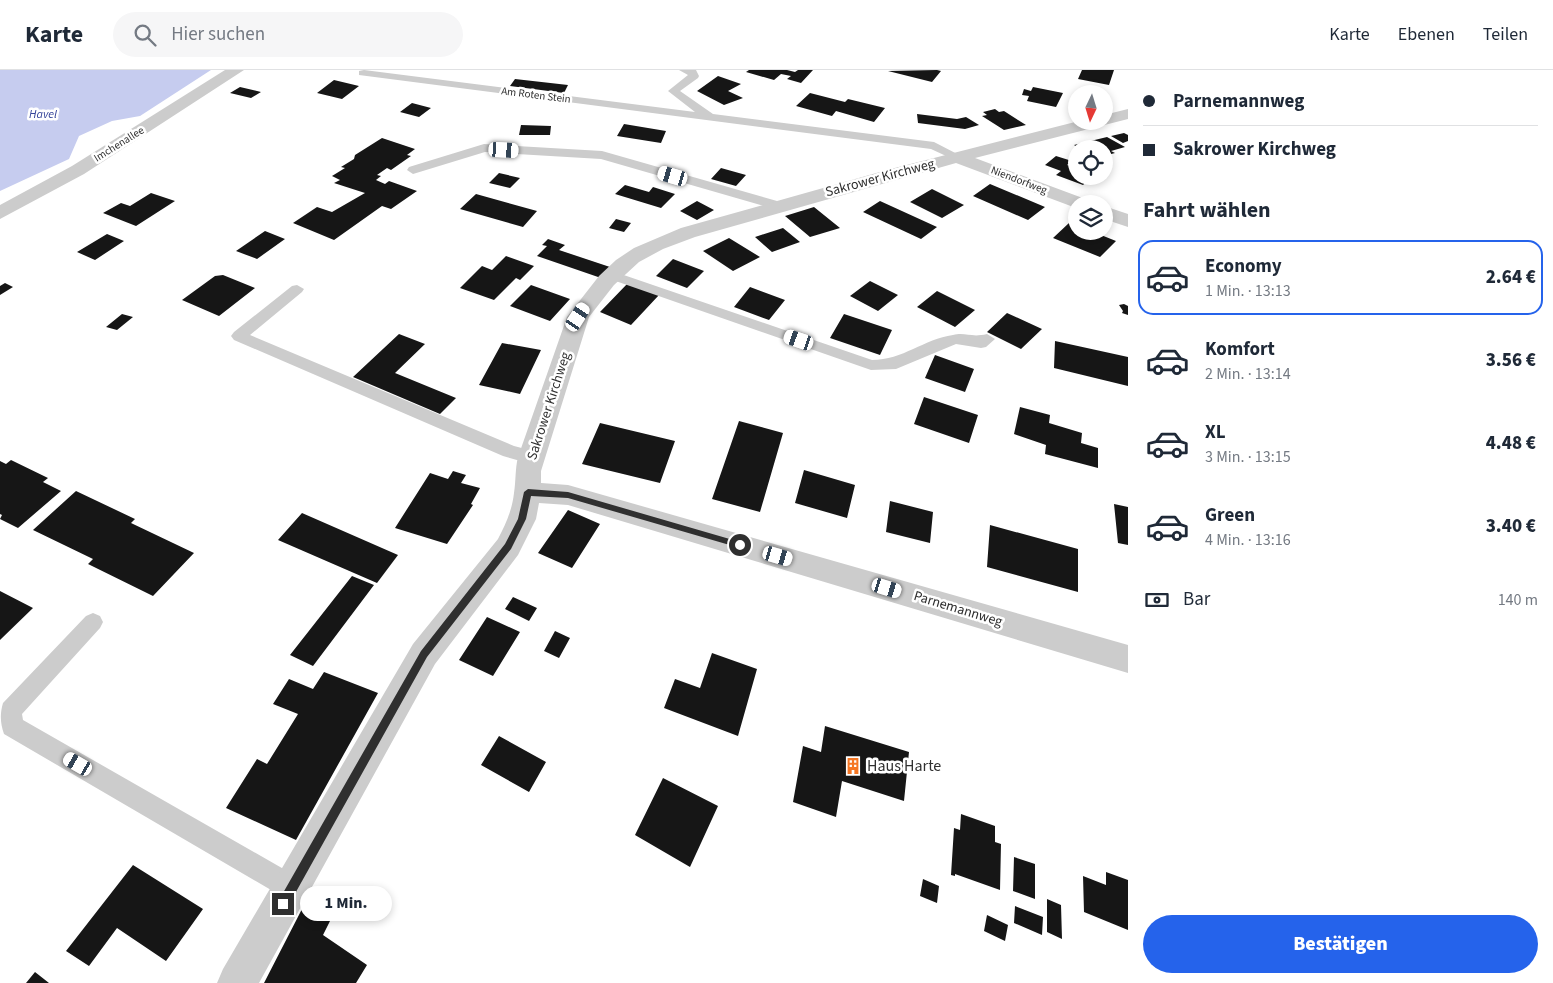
<!DOCTYPE html>
<html lang="de">
<head>
<meta charset="utf-8">
<style>
  :root { --surface:#fff; --page:#f6f6f7; --text:#1f2937; --muted:#747a83; --line:#e0e1e3; --accent:#2563eb }
  body { margin:0; font-family:"Source Sans 3",sans-serif; background:var(--page); color:var(--text); height:100vh; display:flex; flex-direction:column; font-size:19px; white-space:nowrap }
  * { box-sizing:border-box; margin:0 }
  p { font-size:16px; color:var(--muted) }
  .icon { flex:none; width:28px; height:28px; fill:none; stroke:currentColor; stroke-width:2; stroke-linecap:round; stroke-linejoin:round }
  .map { position:relative; flex:1; overflow:hidden }
  .sheet { display:flex; flex-direction:column; background:var(--surface); width:425px }
  .sheet>* { flex:none }
  .guide { display:grid; align-content:center; height:110px; padding:0 15px; background:var(--surface) }
  .needle { width:32px; rotate:184deg }
  .fabs { position:absolute; left:1068px; top:15px; display:grid; gap:10px }
  .fabs a { display:grid; place-items:center; width:45px; height:45px; border-radius:50%; background:var(--surface); box-shadow:0 2px 8px #0003; font-size:25px }
  .end { position:absolute; width:22px; height:22px; margin:-11px; border:6px solid #2f2f2f; background:#fff; box-shadow:0 0 0 2px #fff }
  .from { border-radius:50% }
  .bubble { position:absolute; height:35px; border-radius:18px; background:var(--surface); box-shadow:0 2px 8px #0003; font-size:16px; font-weight:800; line-height:35px; text-align:center }
  .car { position:absolute; width:15px; height:30px; margin:-15px -8px; border-radius:6px; box-shadow:0 0 4px 1px #0007; background:linear-gradient(#fff 24%,#345 0 40%,#fff 0 76%,#345 0 86%,#fff 0) }
  .guide b { display:flex; align-items:center; gap:18px; height:48px; font-size:19px }
  .guide b+b { border-top:1px solid var(--line) }
  .guide i { width:12px; height:12px; background:var(--text) }
  ul { padding:0; list-style:none }
  li { display:flex; align-items:center; gap:15px; height:75px; margin:0 10px 8px; padding:0 5px; border:2px solid transparent; border-radius:15px }
  li div { flex:1 }
  li b { display:block; font-size:19px }
  li em { font-style:normal; font-weight:800 }
  li.active { border-color:var(--accent) }
  li>.icon { width:45px; height:45px; stroke-width:1.5 }
  h2 { padding:0 15px; font-size:22px; line-height:60px }
  .pay { display:flex; align-items:center; gap:12px; height:55px; padding:0 15px; font-size:19px }
  .pay p { margin-inline-start:auto }
  .cta { display:flex; gap:10px; margin-top:auto; padding:10px 15px }
  .cta a { flex:1; height:58px; border-radius:30px; background:var(--accent); color:#fff; font-size:20px; font-weight:800; line-height:58px; text-align:center }
  header { display:flex; align-items:center; gap:30px; box-sizing:border-box; height:70px; padding:0 25px; background:var(--surface); border-bottom:1px solid var(--line) }
  header strong { font-size:24px }
  nav { display:flex; gap:28px; margin-inline-start:auto; font-size:18px }
  .search { width:350px; height:45px; background:var(--page); display:flex; align-items:center; gap:12px; box-sizing:border-box; padding:0 18px; border-radius:28px; color:var(--muted); font-size:19px }
  main { display:flex; flex:1; min-height:0 }
  .map>svg:first-child { display:block }
</style>
</head>
<body>
<header>
<strong>Karte</strong>
<div class="search"><svg class="icon" aria-label="search" viewBox="0 0 24 24"><circle cx="10" cy="10" r="6"/><path d="M15 15l6 6"/></svg>Hier suchen</div>
<nav><a>Karte</a><a>Ebenen</a><a>Teilen</a></nav>
</header>
<main>
<div class="map">
<svg width="1128" height="913" viewBox="0 0 1128 913">
  <rect width="100%" height="100%" fill="#fff"/>
  <path fill="#c6ccef" d="M0 0H211L140 46 112 51 79 66 69 89 0 121Z"/>
  <path fill="#161616" d="M749 0H787L795 2 798 0H813L801 13 787 9 791 6 781 4 774 10 746 2Z
    M937 0 941 1 932 12 888 1Z
    M1082 0H1114L1109 15 1078 9Z
    M718 6 741 14 728 21 743 28 724 35 697 21Z
    M515 9 568 15 564 23 510 16Z
    M334 10 359 16 342 29 317 23Z
    M240 17 261 22 251 28 230 23Z
    M1033 17 1063 23 1056 37 1027 31 1029 26 1022 25 1024 19 1031 21Z
    M810 23 845 32 848 29 885 38 874 52 836 41 832 46 796 36Z
    M412 33 431 38 419 47 400 42Z
    M995 39 999 42 1004 41 1026 55 1004 60 982 46 987 45 983 42Z
    M917 44 957 49 966 47 979 55 965 59 918 53Z
    M624 54 666 61 661 73 617 66Z
    M521 55 551 56 550 65H519Z
    M1124 63 1128 65V71L1123 73 1111 66Z
    M1107 67 1125 77 1111 81 1115 83 1104 86V79H1080L1074 75Z
    M382 68 415 79 407 85 411 86 391 100 387 98 377 105 381 106 376 110 385 114 389 111 417 121 391 139 382 136 334 170 293 153 317 137 332 142 365 123 334 113 340 110 332 106 345 98 341 97 354 89 355 85Z
    M1056 86 1072 91 1067 95 1076 98V106H1092L1083 115 1056 105 1061 101 1045 95Z
    M721 98 746 105 736 116 711 109Z
    M499 103 520 108 510 118 489 113Z
    M990 114 1045 137 1028 150 973 126Z
    M625 115 649 122 653 117 675 124 661 138 615 124Z
    M932 119 964 135 942 148 910 132Z
    M151 123 175 131 136 156 103 143 121 133 130 136Z
    M476 124 537 141 523 157 460 139Z
    M697 131 714 140 697 150 680 141Z
    M880 131 937 157 921 169 863 142Z
    M814 137 840 158 810 167 785 146Z
    M616 149 631 153 624 162 609 158Z
    M1069 153 1076 155V161H1091L1116 171 1100 187 1053 168Z
    M783 158 800 172 772 182 755 167Z
    M265 161 285 169 257 189 236 181Z
    M107 164 124 171 95 190 77 182Z
    M729 168 760 187 733 201 703 181Z
    M548 169 565 175 559 180 610 197 601 208 537 186 547 176 542 175Z
    M506 186 534 196 520 210 516 208 494 230 460 218 482 196 492 200Z
    M673 189 704 201 687 218 656 206Z
    M223 205 255 218 219 246 182 230 215 206Z
    M870 211 898 225 878 241 850 226Z
    M5 213 13 217 0 225V216Z
    M628 213 659 225 631 255 600 242Z
    M531 215 570 229 550 251 510 236Z
    M750 217 785 230 769 250 734 237Z
    M937 221 975 240 955 257 917 237Z
    M1124 234 1128 236V245L1122 243 1123 241 1119 235Z
    M1007 243 1042 259 1021 279 987 262Z
    M122 244 133 247 117 260 106 257Z
    M844 244 892 260 880 285 830 268Z
    M399 264 425 274 395 303 456 328 440 344 353 307Z
    M1055 271 1128 287V316L1054 298Z
    M502 273 541 280 520 324 479 315Z
    M935 285 974 299 965 322 925 308Z
    M924 327 978 345 969 373 914 354Z
    M1020 337 1050 345 1049 353 1082 363 1081 373 1098 378V398L1045 384 1046 375 1014 364Z
    M739 351 783 363 760 442 712 429Z
    M600 353 675 371 660 413 582 394Z
    M11 390 48 408 43 412 61 421 18 458 0 449 2 445 0 444V391L6 394Z
    M804 400 855 415 847 448 795 433Z
    M453 401 466 405 461 413 480 418 471 434 473 435 447 474 395 458 430 403 448 409Z
    M76 421 135 449 131 453 194 483 153 526 88 494 93 489 33 460Z
    M890 431 933 442 930 473 886 462Z
    M1114 434 1128 437V475L1118 473Z
    M568 440 600 454 572 498 538 483Z
    M302 443 398 485 377 513 278 470Z
    M990 455 1078 479V522L987 497Z
    M352 506 374 515 313 596 290 585Z
    M0 521 33 538 0 570Z
    M513 527 537 538 529 551 505 539Z
    M487 547 520 562 493 606 459 590Z
    M555 561 570 568 559 588 544 581Z
    M712 583 757 599 738 666 664 638 675 609 700 618Z
    M324 602 378 623 296 770 226 738 257 689 267 694 298 644 273 634 289 609 313 619Z
    M825 656 909 682 904 731 842 711 836 747 793 732 803 676 821 682Z
    M499 666 546 692 529 722 481 695Z
    M663 708 718 736 690 797 635 765Z
    M961 744 995 756V772L1001 774 1000 820 955 804V806L951 805 954 758 960 760Z
    M1014 787 1035 794V829L1013 821Z
    M133 795 203 839 166 891 117 858 89 896 66 881Z
    M1106 802 1128 810V860L1084 842 1083 806 1106 815Z
    M923 809 939 816 937 833 920 826Z
    M1047 829 1061 835 1062 869 1047 862Z
    M1015 836 1043 847 1042 865 1014 853Z
    M302 839 330 851 323 865 367 895 356 913H264Z
    M987 845 1008 855 1005 871 984 861Z
    M35 902 49 913H26Z"/>
  <g fill="none" stroke-linecap="round" stroke-linejoin="round">
    <path fill="#ccc" fill-rule="evenodd" d="M364 0 695 42 668 21 688 5 679 0H696L699 6 698 8 680 21 713 44 934 72 963 87 957 91 931 79 359 5V1Z
      M484 74 602 81 784 133 785 136 784 139H774L601 89 485 82 413 104 407 100 409 97Z
      M612 201 872 290C903 290 924 269 953 265 966 262 971 268 987 264L995 269 986 277 981 278 956 274 896 299 871 300 607 208 605 205 607 202Z
      M297 215 304 219 302 222 250 265 514 376 537 382 540 387 537 392 531 394 503 386 234 270 231 266 234 262 292 216Z
      M93 543 100 546 103 552 100 558 22 644 23 650 301 809 305 818 301 827 292 831 283 827 4 664C0 653 0 643 3 633L86 546Z"/>
    <path fill="#ccc" fill-rule="evenodd" d="M225 0H244L84 104 0 149V135L72 96Z
      M1128 39V49L975 88 1088 130 1090 134H1076V138L956 93 695 167 663 179 639 192 614 215 589 247 541 401V413L568 415 1128 575V603L568 435 539 433 536 449 518 485 435 594 259 913H217L223 899 413 574 498 469C506 454 512 440 514 423 516 411 515 399 518 387L567 247 599 206 616 190 634 178 681 158 887 100 1079 51H1104V45Z
      M1104 136 1128 144V157L1104 149Z"/>
  </g>
  <path fill="#2f2f2f" d="M528 419 568 422 740 472 744 475 740 478 568 428 531 426 526 449 511 479 427 587 287 838H279V830L421 581 505 474 518 449 524 422Z"/>
  <defs>
    <g id="building-bare" transform="scale(1.35)"><path d="M-4-6H4V6H1V3H-1V6H-4ZM-2.5-4.3h1.7v1.8h-1.7ZM.8-4.3h1.7v1.8H.8ZM-2.5-1h1.7V.8h-1.7ZM.8-1h1.7V.8H.8Z" fill="#f57623" stroke="#fff" stroke-width="2.5" paint-order="stroke"/></g>
  </defs>
  <g fill-rule="evenodd">
    <use href="#building-bare" x="853" y="696"/>
  </g>
  <g text-anchor="middle" dominant-baseline="central" stroke-width="5" stroke-linejoin="round" paint-order="stroke">
    <g font-size="11" fill="#2f2f2f" stroke="#fff">
      <text transform="translate(536 25) rotate(7)">Am Roten Stein</text>
      <text transform="translate(119 74) rotate(-32)">Imchenallee</text>
      <text transform="translate(1019 110) rotate(21)">Niendorfweg</text>
    </g>
    <g font-size="12" font-style="italic" fill="#354499" stroke="#fff">
      <text x="43" y="44">Havel</text>
    </g>
    <g font-size="14" fill="#2f2f2f" stroke="#fff">
      <text transform="translate(880 108) rotate(-15)">Sakrower Kirchweg</text>
      <text transform="translate(549 336) rotate(-72)">Sakrower Kirchweg</text>
      <text transform="translate(958 539) rotate(17)">Parnemannweg</text>
    </g>
    <g font-size="16" fill="#2f2f2f" stroke="#fff" text-anchor="start">
      <text x="867" y="696">Haus Harte</text>
    </g>
  </g>
</svg>
<div class="fabs">
<a><svg class="needle" viewBox="-14 -14 28 28"><path d="M0-13l5 13h-10z" fill="#e53935"/><path d="M0 13l5-13h-10z" fill="#747a83"/></svg></a>
<a><svg class="icon" aria-label="locate" viewBox="0 0 24 24"><circle cx="12" cy="12" r="6"/><path d="M12 2v4M12 18v4M2 12h4M18 12h4"/></svg></a>
<a><svg class="icon" aria-label="layers" viewBox="0 0 24 24"><path d="M12 4l9 5-9 5-9-5zM3 14l9 5 9-5"/></svg></a>
</div>
<i class="end from" style="left:740px;top:475px"></i>
<i class="end" style="left:283px;top:834px"></i>
<div class="bubble" style="left:300px;top:816px;width:92px">1 Min.</div>
<i class="car" style="left:504px;top:80px;rotate:93deg"></i>
<i class="car" style="left:673px;top:106px;rotate:286deg"></i>
<i class="car" style="left:578px;top:247px;rotate:33deg"></i>
<i class="car" style="left:799px;top:270px;rotate:289deg"></i>
<i class="car" style="left:778px;top:486px;rotate:106deg"></i>
<i class="car" style="left:887px;top:518px;rotate:107deg"></i>
<i class="car" style="left:78px;top:694px;rotate:300deg"></i>
</div>
<section class="sheet">
<div class="guide">
<b><i class="from"></i>Parnemannweg</b>
<b><i></i>Sakrower Kirchweg</b>
</div>
<h2>Fahrt wählen</h2>
<ul>
<li class="active"><svg class="icon" aria-label="car" viewBox="0 0 24 24"><path d="M5 17H2v-5l4-1 3-4h7l3 4 3 1v5h-3M9 17h6M6 11h13"/><circle cx="7" cy="17" r="2"/><circle cx="17" cy="17" r="2"/></svg><div><b>Economy</b><p>1 Min. · 13:13</p></div><em>2.64 €</em></li>
<li><svg class="icon" aria-label="car" viewBox="0 0 24 24"><path d="M5 17H2v-5l4-1 3-4h7l3 4 3 1v5h-3M9 17h6M6 11h13"/><circle cx="7" cy="17" r="2"/><circle cx="17" cy="17" r="2"/></svg><div><b>Komfort</b><p>2 Min. · 13:14</p></div><em>3.56 €</em></li>
<li><svg class="icon" aria-label="car" viewBox="0 0 24 24"><path d="M5 17H2v-5l4-1 3-4h7l3 4 3 1v5h-3M9 17h6M6 11h13"/><circle cx="7" cy="17" r="2"/><circle cx="17" cy="17" r="2"/></svg><div><b>XL</b><p>3 Min. · 13:15</p></div><em>4.48 €</em></li>
<li><svg class="icon" aria-label="car" viewBox="0 0 24 24"><path d="M5 17H2v-5l4-1 3-4h7l3 4 3 1v5h-3M9 17h6M6 11h13"/><circle cx="7" cy="17" r="2"/><circle cx="17" cy="17" r="2"/></svg><div><b>Green</b><p>4 Min. · 13:16</p></div><em>3.40 €</em></li>
</ul>
<div class="pay"><svg class="icon" aria-label="cash" viewBox="0 0 24 24"><path d="M3 7h18v10H3z"/><circle cx="12" cy="12" r="2"/></svg>Bar<p>140 m</p></div>
<div class="cta"><a>Bestätigen</a></div>
</section>
</main>
</body>
</html>
